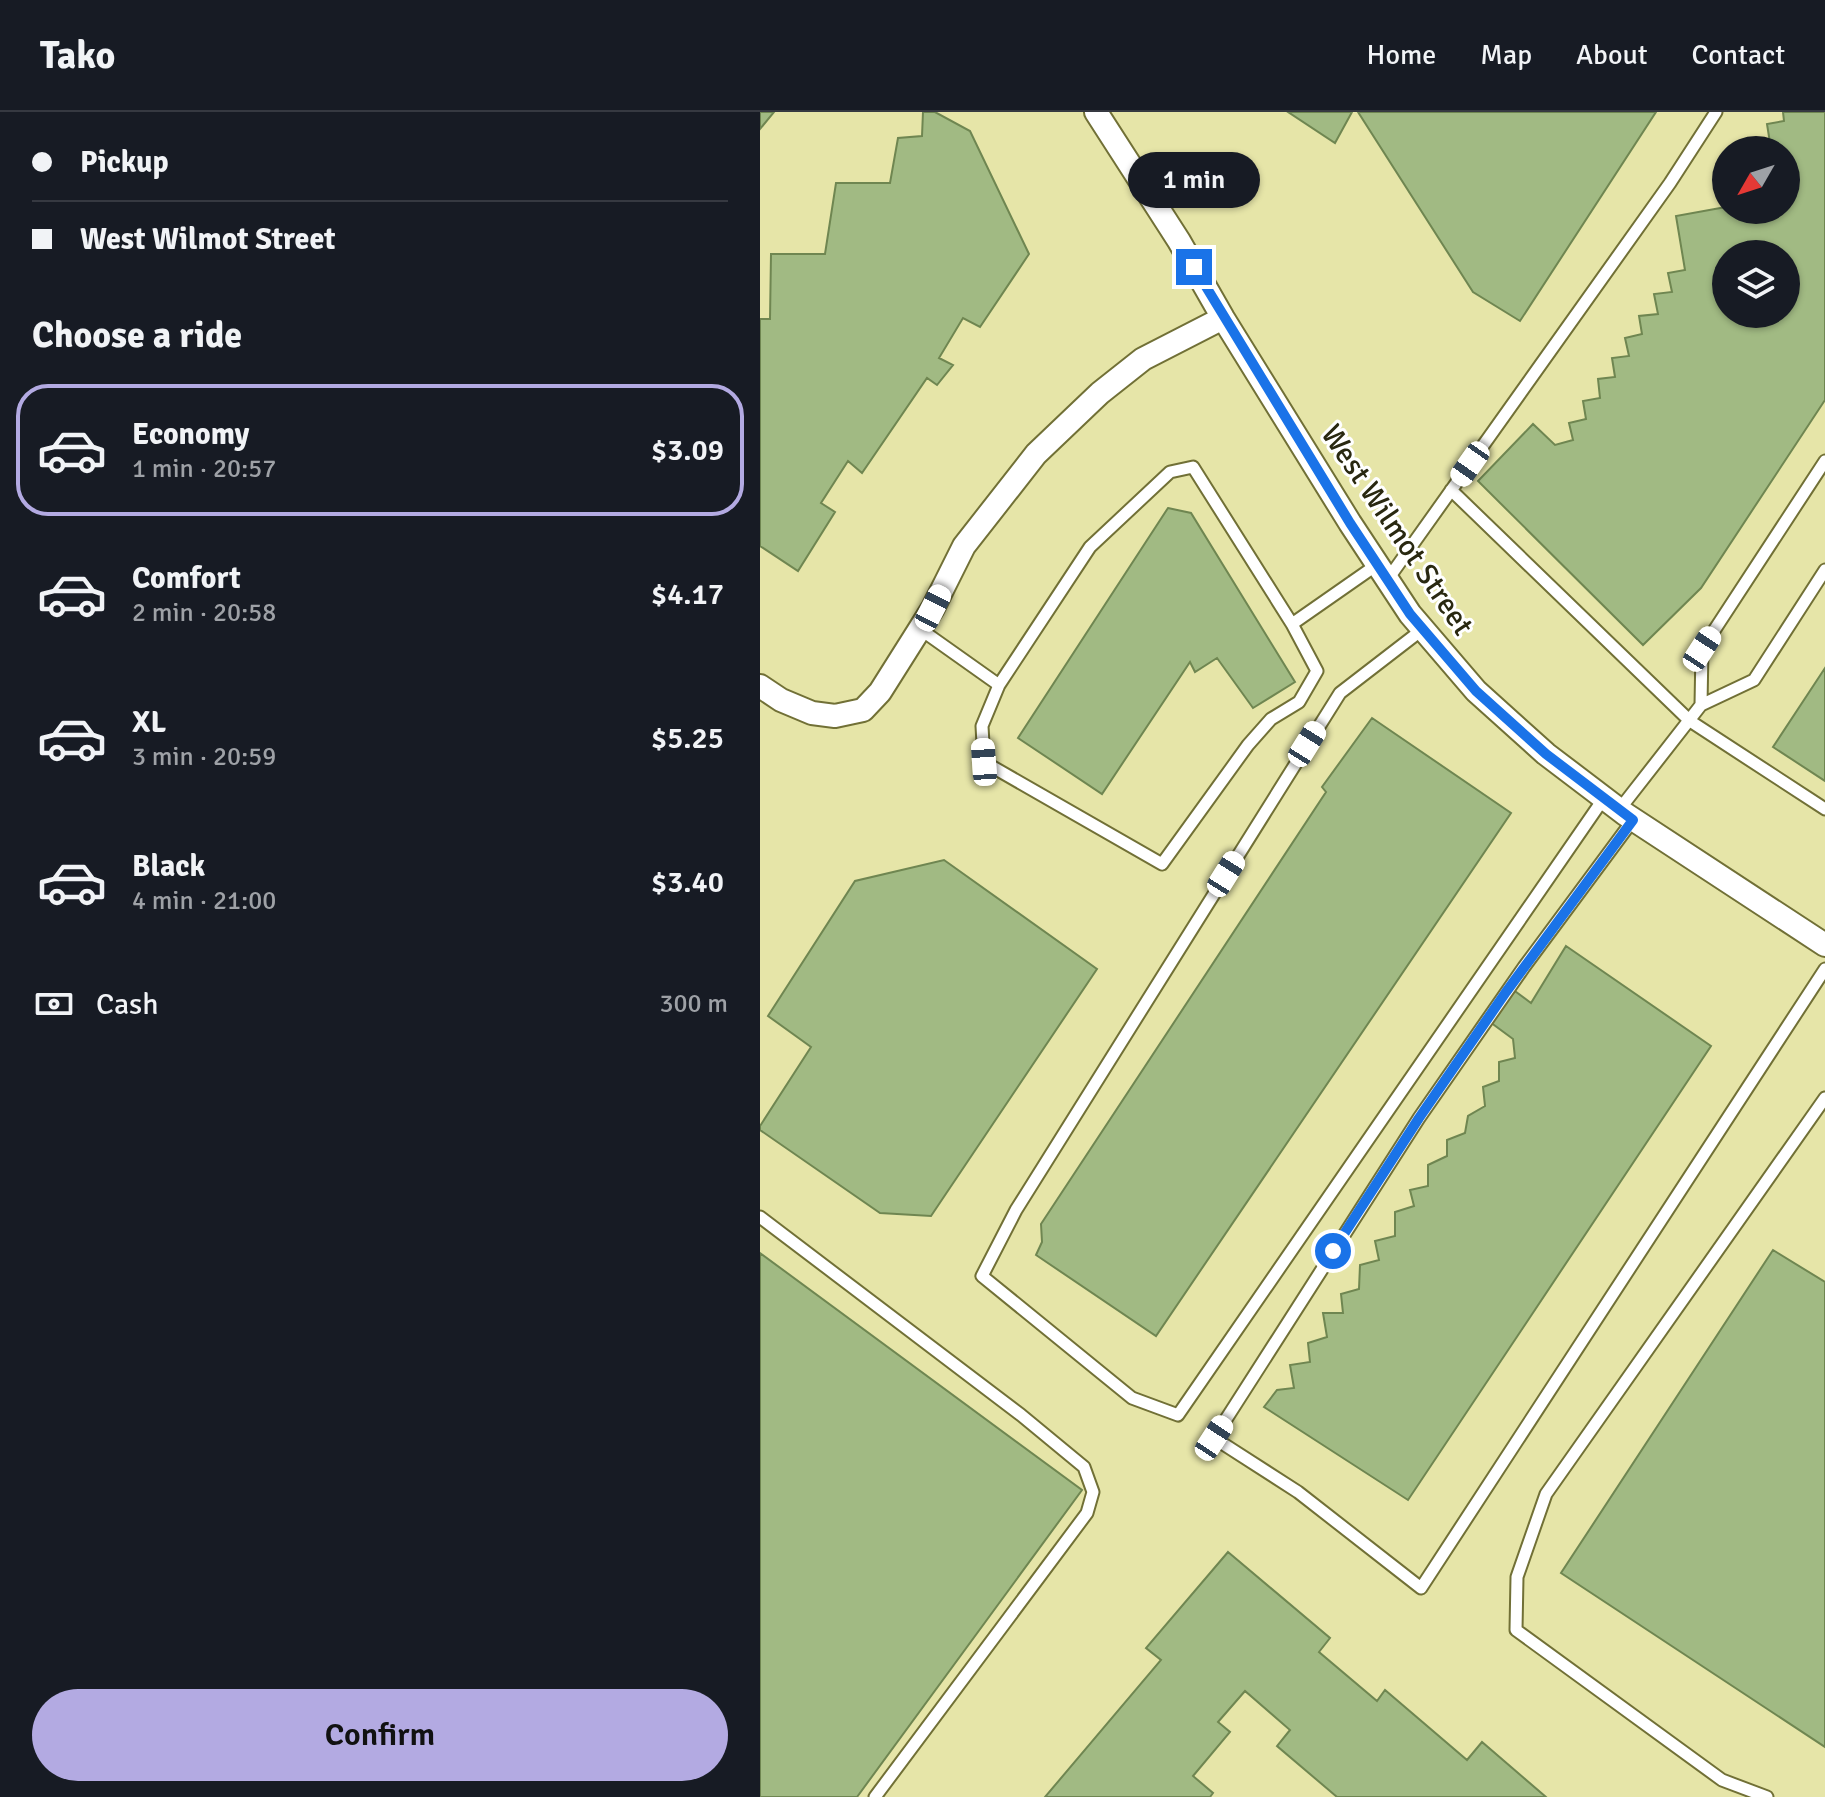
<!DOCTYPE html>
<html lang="en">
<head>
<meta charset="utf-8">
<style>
  :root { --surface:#171b24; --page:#20242c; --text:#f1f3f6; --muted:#9ea1a6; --line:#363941; --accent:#b3aae2 }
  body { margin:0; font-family:Signika,sans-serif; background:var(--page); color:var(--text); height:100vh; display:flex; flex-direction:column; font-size:30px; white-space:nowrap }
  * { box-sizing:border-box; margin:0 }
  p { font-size:26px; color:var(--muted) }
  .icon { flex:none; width:44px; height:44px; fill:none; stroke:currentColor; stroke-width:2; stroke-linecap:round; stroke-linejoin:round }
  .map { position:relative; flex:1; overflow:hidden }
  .side { display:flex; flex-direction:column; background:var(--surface); width:760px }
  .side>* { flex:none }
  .banner { display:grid; align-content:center; height:176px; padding:0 32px; background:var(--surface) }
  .needle { width:52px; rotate:231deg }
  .buttons { position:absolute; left:952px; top:24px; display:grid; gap:16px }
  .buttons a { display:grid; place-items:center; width:88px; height:88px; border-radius:50%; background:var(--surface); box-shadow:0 2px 6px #0004; font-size:40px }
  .end { position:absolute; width:36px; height:36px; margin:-18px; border:10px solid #1a73e8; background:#fff; box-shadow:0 0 0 4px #fff }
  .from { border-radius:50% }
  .bubble { position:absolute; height:56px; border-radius:28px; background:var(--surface); box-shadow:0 2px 6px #0004; font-size:26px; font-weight:600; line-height:56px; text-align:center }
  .car { position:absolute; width:24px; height:48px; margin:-24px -12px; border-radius:10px; box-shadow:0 0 6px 2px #0007; background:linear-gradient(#fff 24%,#345 0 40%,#fff 0 76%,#345 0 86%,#fff 0) }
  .banner b { display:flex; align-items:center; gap:28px; height:76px; font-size:30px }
  .banner b+b { border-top:2px solid var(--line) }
  .banner i { width:20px; height:20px; background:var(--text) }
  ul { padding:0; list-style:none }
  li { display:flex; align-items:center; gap:24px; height:132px; margin:0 16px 12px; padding:0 16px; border:4px solid transparent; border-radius:32px }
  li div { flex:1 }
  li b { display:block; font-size:30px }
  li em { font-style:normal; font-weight:600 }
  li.selected { border-color:var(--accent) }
  li>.icon { width:72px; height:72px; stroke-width:1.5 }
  h2 { padding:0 32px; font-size:36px; line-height:96px }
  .pay { display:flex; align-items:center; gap:20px; height:88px; padding:0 32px; font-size:30px }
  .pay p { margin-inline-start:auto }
  .cta { display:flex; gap:16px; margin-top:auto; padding:16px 32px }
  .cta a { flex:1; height:92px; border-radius:48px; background:var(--accent); color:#111; font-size:32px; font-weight:600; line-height:92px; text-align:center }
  header { display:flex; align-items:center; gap:48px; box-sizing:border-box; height:112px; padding:0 40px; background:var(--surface); border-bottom:2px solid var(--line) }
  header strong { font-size:38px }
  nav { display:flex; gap:44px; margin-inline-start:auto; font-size:28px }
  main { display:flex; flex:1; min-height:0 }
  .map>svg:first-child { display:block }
</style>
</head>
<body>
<header>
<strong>Tako</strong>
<nav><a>Home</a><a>Map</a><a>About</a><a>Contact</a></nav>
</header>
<main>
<section class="side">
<div class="banner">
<b><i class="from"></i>Pickup</b>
<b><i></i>West Wilmot Street</b>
</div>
<h2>Choose a ride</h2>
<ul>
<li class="selected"><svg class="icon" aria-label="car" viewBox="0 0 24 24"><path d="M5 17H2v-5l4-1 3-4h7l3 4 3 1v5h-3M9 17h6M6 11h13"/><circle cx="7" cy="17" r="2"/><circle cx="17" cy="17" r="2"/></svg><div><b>Economy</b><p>1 min · 20:57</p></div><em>$3.09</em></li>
<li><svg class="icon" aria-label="car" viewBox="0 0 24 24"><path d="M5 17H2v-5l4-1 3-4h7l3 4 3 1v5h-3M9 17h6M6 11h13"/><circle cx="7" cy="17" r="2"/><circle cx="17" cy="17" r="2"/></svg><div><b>Comfort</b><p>2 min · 20:58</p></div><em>$4.17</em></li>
<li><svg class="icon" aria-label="car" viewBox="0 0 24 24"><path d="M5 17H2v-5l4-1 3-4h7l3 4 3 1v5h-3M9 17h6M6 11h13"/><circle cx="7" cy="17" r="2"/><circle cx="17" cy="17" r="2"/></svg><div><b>XL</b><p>3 min · 20:59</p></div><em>$5.25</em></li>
<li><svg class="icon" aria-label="car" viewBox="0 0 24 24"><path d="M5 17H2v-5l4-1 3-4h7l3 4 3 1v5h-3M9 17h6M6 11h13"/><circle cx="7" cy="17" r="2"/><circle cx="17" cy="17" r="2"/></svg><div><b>Black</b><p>4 min · 21:00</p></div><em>$3.40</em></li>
</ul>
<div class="pay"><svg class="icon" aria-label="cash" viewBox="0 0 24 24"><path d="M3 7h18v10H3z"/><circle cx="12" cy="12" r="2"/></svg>Cash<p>300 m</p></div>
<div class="cta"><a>Confirm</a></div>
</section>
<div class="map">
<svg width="1065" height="1685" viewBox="0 0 1065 1685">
  <rect width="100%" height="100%" fill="#e6e5a8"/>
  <path fill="#a1ba83" stroke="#6f8651" stroke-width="2" fill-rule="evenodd" d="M0 0H14L0 17Z
    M163 0H175L210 19 269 142 220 215 203 206 179 246 193 253 177 273 167 266 102 361 88 349 61 391 75 400 38 459 0 434V207H10L11 142H65L76 71H130L138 26 162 24Z
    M528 0H592L575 31Z
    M598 0H896L760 209 713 180Z
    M1023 0H1065V288L941 476 883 533 718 369 773 312 795 333 813 328 809 311 826 307 823 289 840 286 838 267 855 265 852 246 869 244 865 226 882 222 879 204 898 202 894 182 912 180 908 161 925 158 916 104 966 95V98H1026V38H994L993 33 1010 31 1007 12 1024 9ZM966 142H1026V202H966Z
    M408 396 431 401 535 570 493 596 457 546 435 560 430 550 342 682 258 626Z
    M1065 556V669L1013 635Z
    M612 606 751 701 396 1224 276 1143 282 1130 281 1112 566 680 562 675Z
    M184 748 337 857 171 1104 120 1101 0 1018V1014L51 935 8 904 95 769Z
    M806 834 951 934 648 1388 504 1295 517 1278 534 1276 530 1253 550 1250 548 1231 567 1225 563 1201H583L581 1182 599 1177 600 1153 619 1148 615 1129 635 1124V1100L654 1094 650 1078 668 1074V1053L687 1044V1028L705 1021 708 1004 725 994 723 975 739 969V950L755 946 753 927 730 910 752 877 771 891Z
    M1013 1138 1065 1170V1635L801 1461Z
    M0 1141 322 1378 97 1685H0Z
    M468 1440 570 1526 559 1540 617 1589 625 1578 707 1648 722 1630 786 1685H577L517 1634 530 1618 485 1579 458 1610 470 1620 433 1664 453 1681 450 1685H285L401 1548 386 1536Z"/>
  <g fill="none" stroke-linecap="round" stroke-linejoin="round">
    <g stroke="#717036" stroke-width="15">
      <path id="service" d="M691 378 930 609 1065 697
        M628 467 910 71 956 0
        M160 517 239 573 330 435 410 360 433 355 532 512 618 452
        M663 517 580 581 256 1098 222 1164 372 1286 418 1303 844 686
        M239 573 222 614 224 650 402 752 488 633 511 607 539 590 557 559 532 512
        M941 593 942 537 1065 349
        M859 698 941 593 994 568 1065 458
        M873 708 764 855 659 1006 454 1326 538 1380 661 1476 1065 857
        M0 1105 261 1303 324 1355 333 1380 327 1401 115 1685
        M1007 1685 962 1668 756 1518 757 1465 786 1382 1065 986"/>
    </g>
    <g stroke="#717036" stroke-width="26">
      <path id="minor" d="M336 0 419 129 463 206 590 411 650 502 716 579 786 642 865 702 1065 833
        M0 574 21 588 52 601 75 604 103 598 120 580 173 496 204 434 276 342 340 281 383 247 463 206"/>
    </g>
    <use href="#service" stroke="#fff" stroke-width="11"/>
    <use href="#minor" stroke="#fff" stroke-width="22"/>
  </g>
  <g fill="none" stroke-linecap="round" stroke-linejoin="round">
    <path stroke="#1a73e8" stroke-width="10" d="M434 155 590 411 650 502 716 579 786 642 873 708 746 880 659 1006 573 1139"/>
  </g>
  <g text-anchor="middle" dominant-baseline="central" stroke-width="6" stroke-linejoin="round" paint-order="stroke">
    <g font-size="30" fill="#292810" stroke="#fff">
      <text transform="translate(637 418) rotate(56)">West Wilmot Street</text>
    </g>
  </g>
</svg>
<div class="buttons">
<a><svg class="needle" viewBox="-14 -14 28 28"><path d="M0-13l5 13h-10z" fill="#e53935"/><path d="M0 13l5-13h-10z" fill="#9ea1a6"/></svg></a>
<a><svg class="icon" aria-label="layers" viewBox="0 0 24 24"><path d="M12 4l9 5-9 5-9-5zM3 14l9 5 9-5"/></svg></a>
</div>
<i class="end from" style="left:573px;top:1139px"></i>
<i class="end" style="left:434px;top:155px"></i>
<div class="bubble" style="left:368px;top:40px;width:132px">1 min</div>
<i class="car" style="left:710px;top:352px;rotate:215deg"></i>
<i class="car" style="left:173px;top:496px;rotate:27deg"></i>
<i class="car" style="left:942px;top:537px;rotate:33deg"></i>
<i class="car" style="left:547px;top:632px;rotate:32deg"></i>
<i class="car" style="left:224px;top:650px;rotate:356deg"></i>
<i class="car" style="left:466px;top:762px;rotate:32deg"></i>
<i class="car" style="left:454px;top:1326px;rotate:33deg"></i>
</div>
</main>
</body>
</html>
